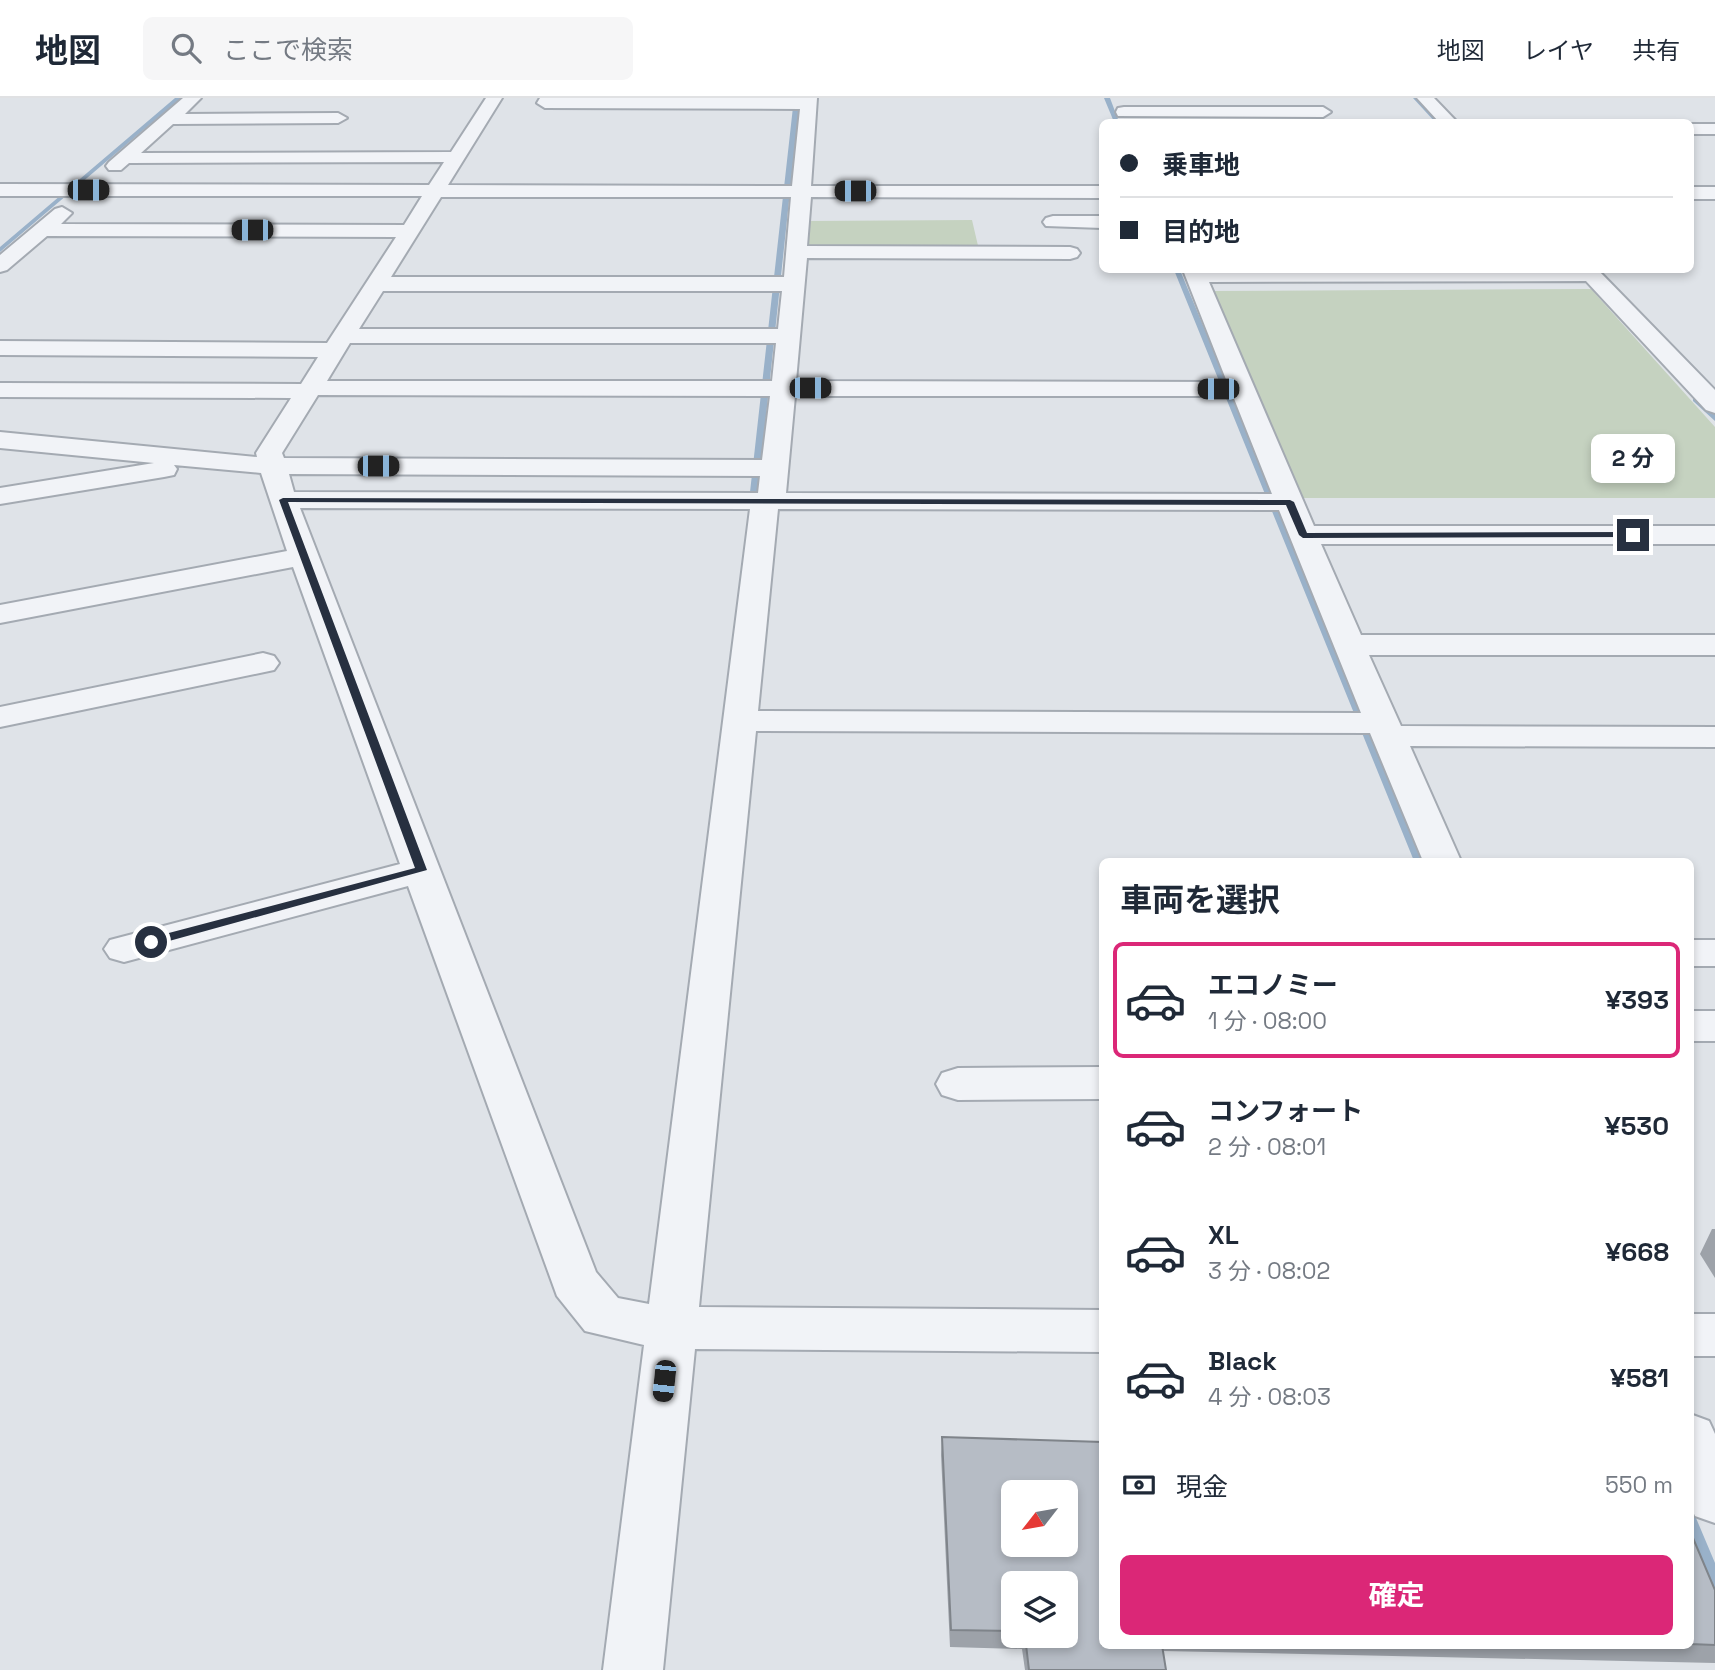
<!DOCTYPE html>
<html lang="ja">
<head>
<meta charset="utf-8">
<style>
  :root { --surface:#fff; --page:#f6f6f7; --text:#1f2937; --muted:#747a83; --line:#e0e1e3; --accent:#db2777 }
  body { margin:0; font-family:"Space Grotesk","Noto Sans JP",sans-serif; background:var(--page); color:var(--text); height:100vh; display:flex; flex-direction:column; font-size:26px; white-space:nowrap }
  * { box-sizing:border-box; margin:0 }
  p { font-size:23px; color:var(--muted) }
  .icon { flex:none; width:38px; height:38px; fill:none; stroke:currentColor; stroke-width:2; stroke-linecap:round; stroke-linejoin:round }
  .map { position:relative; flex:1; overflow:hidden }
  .side { position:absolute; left:1099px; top:760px; width:595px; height:791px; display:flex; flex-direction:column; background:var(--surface); border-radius:10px; box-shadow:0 4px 10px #0003 }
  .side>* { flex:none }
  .top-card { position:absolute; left:1099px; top:21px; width:595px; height:154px; border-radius:10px; box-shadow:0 4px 10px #0003; display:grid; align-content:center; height:154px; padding:0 21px; background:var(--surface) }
  .needle { width:46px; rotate:239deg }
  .tools { position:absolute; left:1001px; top:1382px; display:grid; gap:14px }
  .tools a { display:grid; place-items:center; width:77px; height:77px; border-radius:10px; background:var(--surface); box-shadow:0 4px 10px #0003; font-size:35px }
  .end { position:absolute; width:32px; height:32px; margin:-16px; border:9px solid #273040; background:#fff; box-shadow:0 0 0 4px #fff }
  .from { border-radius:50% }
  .bubble { position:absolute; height:49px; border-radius:10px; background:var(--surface); box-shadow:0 4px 10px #0003; font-size:23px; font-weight:700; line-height:49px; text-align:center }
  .car { position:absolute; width:21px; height:42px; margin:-21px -10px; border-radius:9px; box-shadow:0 0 5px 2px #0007; background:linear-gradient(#222 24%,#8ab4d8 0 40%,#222 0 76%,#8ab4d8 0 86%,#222 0) }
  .top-card b { display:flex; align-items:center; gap:24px; height:66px; font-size:26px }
  .top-card b+b { border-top:2px solid var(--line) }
  .top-card i { width:18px; height:18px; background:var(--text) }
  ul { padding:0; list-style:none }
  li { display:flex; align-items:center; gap:21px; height:116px; margin:0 14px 10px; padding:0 7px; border:4px solid transparent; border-radius:10px }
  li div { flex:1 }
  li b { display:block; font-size:26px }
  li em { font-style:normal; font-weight:700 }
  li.on { border-color:var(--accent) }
  li>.icon { width:63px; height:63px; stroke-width:1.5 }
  h2 { padding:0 21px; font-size:32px; line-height:84px }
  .pay { display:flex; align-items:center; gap:18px; height:77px; padding:0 21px; font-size:26px }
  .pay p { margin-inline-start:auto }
  .button { display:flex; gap:14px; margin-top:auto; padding:14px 21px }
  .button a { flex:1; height:80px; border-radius:10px; background:var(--accent); color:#fff; font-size:28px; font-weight:700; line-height:80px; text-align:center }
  header { display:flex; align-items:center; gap:42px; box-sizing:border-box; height:98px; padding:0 35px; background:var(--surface); border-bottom:2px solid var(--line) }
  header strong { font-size:33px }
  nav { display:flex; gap:38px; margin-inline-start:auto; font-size:24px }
  .search { width:490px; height:63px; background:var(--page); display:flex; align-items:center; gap:18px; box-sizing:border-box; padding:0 24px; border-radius:10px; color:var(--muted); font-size:26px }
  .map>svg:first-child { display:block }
</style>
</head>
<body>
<header>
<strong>地図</strong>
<div class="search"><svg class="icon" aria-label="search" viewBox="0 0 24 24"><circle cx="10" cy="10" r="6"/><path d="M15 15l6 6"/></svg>ここで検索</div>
<nav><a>地図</a><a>レイヤ</a><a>共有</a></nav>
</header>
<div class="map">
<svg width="1715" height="1572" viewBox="0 0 1715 1572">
  <rect width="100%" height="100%" fill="#dfe3e8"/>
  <path fill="#c5d2c0" d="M972 122 979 152 806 150V123Z
    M1591 191 1715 329V400H1302L1212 193Z"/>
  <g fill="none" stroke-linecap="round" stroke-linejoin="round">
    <path fill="#99b1c9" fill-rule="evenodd" d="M175 0H181L0 154V149Z
      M794 0H800L756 412 752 415 748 412Z
      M1104 0H1110L1119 24H1114Z
      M1413 0H1419L1440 24H1435Z
      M1174 172H1180L1426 763H1414Z
      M1693 299H1699L1715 316V323L1693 303Z
      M1690 1418 1696 1420 1715 1465V1496L1708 1493 1690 1449Z"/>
    <g stroke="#a4aab2" stroke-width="4">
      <path id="minor" d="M183 0H201L185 16 338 15 347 20 338 25 173 26 141 55 451 54 486 0H502L448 87 792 88 800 11 545 10 537 5 540 0H817L811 88H1102V100L811 99 807 148 1070 149 1077 151 1080 155 1077 159 1070 161 807 160 796 283 1227 284 1183 172H1598L1715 292V315L1706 312 1586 183 1209 184 1314 428H1715V446H1321L1361 537H1715V557H1369L1401 628 1715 629V649L1410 648 1461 763H1423L1370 635 756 633 699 1209 1102 1212V1254L695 1251 663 1572H603L644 1247 585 1233 557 1198 408 788 124 864 110 860 104 851 110 842 400 766 293 469 0 525V507L287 453 261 375 174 367 177 371 174 377 164 379 0 406V390L154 365 0 350V334L257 359 256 355 291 300 0 299V285L301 286 318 259 0 257V243L327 245 396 139 47 138 7 172 0 174V157L55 111 62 109 72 115 61 126 404 127 422 98H0V86L429 87 444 64 129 65 121 72H109L106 68 109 64ZM441 99H791L784 179H391ZM383 193H782L778 231H359ZM350 245H776L772 283H327ZM318 297 770 298 762 362 284 360 282 355ZM795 298H1233L1272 396 786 395ZM289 376 760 378 758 395 294 394ZM300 410 750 411 649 1206 618 1200 596 1174ZM778 411 1279 412 1361 615 758 613Z
        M1417 0H1434L1457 24H1439Z
        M1124 9H1323L1331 14 1323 19 1118 18 1116 14 1118 10Z
        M1690 26H1715V36H1690Z
        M1690 89H1715V101H1690Z
        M1053 118H1102V130L1046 128 1043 124 1046 120Z
        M263 555 274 558 279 565 274 572 0 629V609Z
        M1690 842H1715V868H1690Z
        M1690 913H1715V943H1690Z
        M1102 969V1001L958 1002 942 997 936 986 942 975 958 970Z
        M1690 1216H1715V1258H1690Z
        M1690 1316 1709 1323 1715 1336V1425L1695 1418 1690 1407Z"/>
    </g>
    <use href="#minor" fill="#f1f3f7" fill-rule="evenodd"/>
  </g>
  <path fill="#9da2a9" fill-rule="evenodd" d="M1712 1131H1715V1180L1700 1156Z
    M942 1339 1102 1547H1690L1715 1492V1565L1163 1553 1166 1572H1025L1022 1551 950 1549 941 1357ZM1013 1486 1066 1538H1013Z"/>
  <path fill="#b6bcc5" stroke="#7f848a" stroke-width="2" fill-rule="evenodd" d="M942 1339 1102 1344V1547H1162L1166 1572H1029L1025 1538H1066V1486H1013V1533L951 1532ZM1013 1395H1066V1447H1013Z
    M1690 1433 1715 1492V1547L1690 1546Z"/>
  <path fill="#273040" d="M283 400 1290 402 1294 404 1307 435 1633 434 1637 437 1633 439 1303 440 1299 437 1286 407 288 404 427 772 151 848 146 846V841L415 770 279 402Z"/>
</svg>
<div class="tools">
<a><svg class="needle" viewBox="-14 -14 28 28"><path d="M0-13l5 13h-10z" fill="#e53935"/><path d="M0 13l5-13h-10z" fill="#747a83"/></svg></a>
<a><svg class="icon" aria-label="layers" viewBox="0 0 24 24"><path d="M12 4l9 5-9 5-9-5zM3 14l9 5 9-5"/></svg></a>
</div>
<i class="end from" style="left:151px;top:844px"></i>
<i class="end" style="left:1633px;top:437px"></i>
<div class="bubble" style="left:1591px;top:336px;width:84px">2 分</div>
<i class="car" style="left:88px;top:92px;rotate:90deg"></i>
<i class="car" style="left:855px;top:93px;rotate:270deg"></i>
<i class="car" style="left:252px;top:132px;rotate:270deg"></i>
<i class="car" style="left:810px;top:290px;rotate:90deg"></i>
<i class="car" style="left:1218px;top:291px;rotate:270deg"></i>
<i class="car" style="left:378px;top:368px;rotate:90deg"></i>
<i class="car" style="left:664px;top:1283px;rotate:186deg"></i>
<div class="top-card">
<b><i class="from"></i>乗車地</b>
<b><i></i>目的地</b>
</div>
<section class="side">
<h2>車両を選択</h2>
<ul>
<li class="on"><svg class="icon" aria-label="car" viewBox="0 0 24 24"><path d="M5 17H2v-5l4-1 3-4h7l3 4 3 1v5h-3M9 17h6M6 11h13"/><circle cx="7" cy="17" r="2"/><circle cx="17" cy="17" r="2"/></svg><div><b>エコノミー</b><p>1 分 · 08:00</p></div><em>¥393</em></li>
<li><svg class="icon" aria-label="car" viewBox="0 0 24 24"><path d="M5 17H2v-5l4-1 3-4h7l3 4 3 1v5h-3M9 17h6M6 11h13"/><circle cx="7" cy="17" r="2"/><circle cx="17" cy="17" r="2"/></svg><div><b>コンフォート</b><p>2 分 · 08:01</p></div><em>¥530</em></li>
<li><svg class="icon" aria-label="car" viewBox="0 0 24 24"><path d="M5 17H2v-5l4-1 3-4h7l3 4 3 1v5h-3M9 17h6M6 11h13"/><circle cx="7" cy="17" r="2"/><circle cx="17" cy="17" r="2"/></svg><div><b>XL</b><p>3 分 · 08:02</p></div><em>¥668</em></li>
<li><svg class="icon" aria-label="car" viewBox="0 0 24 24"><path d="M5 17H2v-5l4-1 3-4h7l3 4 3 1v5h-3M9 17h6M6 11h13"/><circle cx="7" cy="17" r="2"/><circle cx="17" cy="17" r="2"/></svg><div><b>Black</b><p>4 分 · 08:03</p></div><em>¥581</em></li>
</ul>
<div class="pay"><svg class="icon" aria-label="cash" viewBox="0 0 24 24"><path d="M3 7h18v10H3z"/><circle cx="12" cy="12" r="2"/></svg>現金<p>550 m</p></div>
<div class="button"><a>確定</a></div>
</section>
</div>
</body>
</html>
